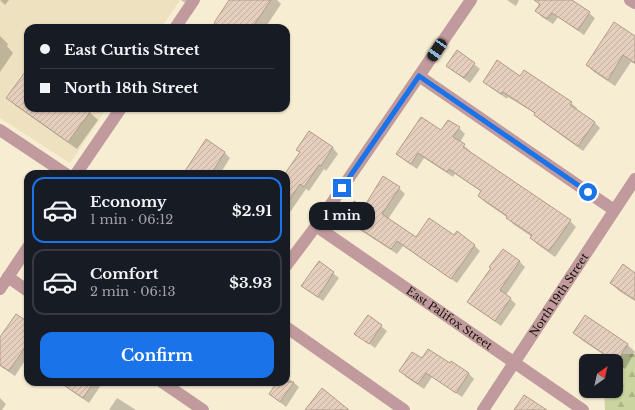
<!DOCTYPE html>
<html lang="en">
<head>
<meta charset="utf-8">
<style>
  :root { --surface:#171b24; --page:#242831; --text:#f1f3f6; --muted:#9ea1a6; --line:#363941; --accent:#1a73e8 }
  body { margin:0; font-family:"Libre Baskerville",serif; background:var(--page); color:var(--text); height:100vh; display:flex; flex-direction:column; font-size:15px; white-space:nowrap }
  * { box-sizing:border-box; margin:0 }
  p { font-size:13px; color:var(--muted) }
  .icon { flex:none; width:22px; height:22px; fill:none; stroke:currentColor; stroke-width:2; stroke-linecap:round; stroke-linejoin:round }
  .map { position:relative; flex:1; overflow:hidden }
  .panel { position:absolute; left:24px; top:170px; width:266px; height:216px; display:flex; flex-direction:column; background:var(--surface); border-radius:12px; box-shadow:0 1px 3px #0004 }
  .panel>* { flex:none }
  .top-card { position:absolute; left:24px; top:24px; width:266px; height:88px; border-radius:12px; box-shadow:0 1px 3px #0004; display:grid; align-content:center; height:88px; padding:0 16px; background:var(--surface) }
  .needle { width:26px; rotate:34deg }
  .buttons { position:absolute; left:579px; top:354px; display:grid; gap:8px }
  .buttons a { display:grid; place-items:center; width:44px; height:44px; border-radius:8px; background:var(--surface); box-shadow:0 1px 3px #0004; font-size:20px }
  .end { position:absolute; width:18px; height:18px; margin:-9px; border:5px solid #1a73e8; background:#fff; box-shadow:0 0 0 2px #fff }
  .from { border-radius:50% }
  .bubble { position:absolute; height:28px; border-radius:12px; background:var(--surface); box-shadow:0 1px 3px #0004; font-size:13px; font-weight:800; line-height:28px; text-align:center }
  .car { position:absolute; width:12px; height:24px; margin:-12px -6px; border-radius:5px; box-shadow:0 0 3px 1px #0007; background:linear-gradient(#222 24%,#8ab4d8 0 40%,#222 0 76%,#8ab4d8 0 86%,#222 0) }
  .top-card b { display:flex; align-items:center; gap:14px; height:38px; font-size:15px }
  .top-card b+b { border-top:1px solid var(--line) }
  .top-card i { width:10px; height:10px; background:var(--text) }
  ul { padding:7px 0 0; list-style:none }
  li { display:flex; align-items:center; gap:12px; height:66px; margin:0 8px 6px; padding:0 8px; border:2px solid var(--line); border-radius:12px }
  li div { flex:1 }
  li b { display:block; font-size:15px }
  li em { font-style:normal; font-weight:800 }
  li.current { border-color:var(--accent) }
  li>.icon { width:36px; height:36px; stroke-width:1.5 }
  .cta { display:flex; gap:8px; margin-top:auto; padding:8px 16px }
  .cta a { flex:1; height:46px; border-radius:12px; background:var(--accent); color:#fff; font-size:16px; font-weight:800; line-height:46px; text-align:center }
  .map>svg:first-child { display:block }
</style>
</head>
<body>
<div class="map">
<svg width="635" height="410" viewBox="0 0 635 410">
  <defs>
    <pattern id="forest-firs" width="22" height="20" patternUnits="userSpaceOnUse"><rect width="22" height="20" fill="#cad49f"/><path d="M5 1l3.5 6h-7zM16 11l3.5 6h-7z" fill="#adb588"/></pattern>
    <pattern id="building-hatch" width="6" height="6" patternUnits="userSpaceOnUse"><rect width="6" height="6" fill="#e6cebc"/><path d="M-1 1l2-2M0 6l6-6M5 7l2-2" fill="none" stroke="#c5b0a0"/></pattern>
  </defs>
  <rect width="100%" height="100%" fill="#f7edd3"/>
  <path fill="#eee1c0" d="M0 0H180L161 28H28V108H107L70 163 0 118Z"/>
  <path fill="url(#forest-firs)" d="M622 354H635V410H605L604 391H616V361H615Z"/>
  <path fill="#0003" d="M0 0H9L5 5Z
    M181 0H194L190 6Z
    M230 0H277L281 4 265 28H220L215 23Z
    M507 0H519L516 6Z
    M542 0H570L589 13 595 18 584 35 558 17 553 24 542 17 536 11 539 7 538 5Z
    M0 36 8 44 7 46 13 53 0 72Z
    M635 38V64L631 62 615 86 594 72 587 65Z
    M474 64 480 69 470 83 453 71 447 66Z
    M28 70V108H85L98 120 77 149 16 106 8 98Z
    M521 77 571 103 577 108 576 110 594 122 600 128 583 151 540 120 536 114 508 97 507 99 490 87 484 82Z
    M448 121 459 128 465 134 460 142 470 151V152L570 221 576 227 555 257 537 244 531 238 532 237 513 224 508 218 485 202 479 196 482 192 455 174 453 177 424 158 417 169 404 160 398 154 441 131Z
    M310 132 333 148 338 154 326 171 324 169 309 191 306 189 286 218V174L301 152Z
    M206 141 225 153 230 158 220 174H189Z
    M384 178 399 188 405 194 388 219 417 238 454 237 474 245 480 251 457 283 403 246 397 254 349 223 344 217 364 209Z
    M503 250 520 262 525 267 506 295 516 304 501 326 474 307 469 302Z
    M319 262 339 278 323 301 308 291 303 286Z
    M635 274V301L619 291 611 283Z
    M586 317 628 345 635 352 625 369 616 363V361H613L583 341 575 333Z
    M28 323V356L15 376 0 366V338Z
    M381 326 387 331 375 348 356 334Z
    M422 360 450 365 451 363 469 374 474 379 462 397 432 377 424 389 406 377 401 371Z
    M286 376 299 387 286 407 270 394 278 382H286Z
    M66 382H103L89 403 70 390 64 384Z
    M242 382H251L248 386Z
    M0 398 6 404 2 410H0Z
    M117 398 136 410H109Z"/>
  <path fill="url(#building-hatch)" stroke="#b29c8b" d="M229 0H271L252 28H221L214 23Z
    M534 0H572L590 12 578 30 552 13 547 19 535 11 540 4Z
    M614 22 635 36V63L623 55 608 80 586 65Z
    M457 50 475 63 464 78 446 66Z
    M497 60 520 76 524 70 572 102 570 105 595 122 578 146 534 115 535 113 503 92 501 94 483 82Z
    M28 68V108H93L68 142 6 98Z
    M421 117 441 130 448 120 460 127 453 137 465 144 463 147 571 220 549 251 530 238 532 235 506 218 507 216 478 196 481 191 449 169 447 172 418 153 411 164 396 154Z
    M309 131 333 147 321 166 319 165 304 187 300 184 286 205V172L300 152 296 150Z
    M206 139 225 152 211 174H183Z
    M383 176 400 187 382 214 416 237 429 218 454 235 457 231 475 245 451 279 397 241 391 249 343 218 354 201 364 207Z
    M503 249 520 261 500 290 511 298 495 321 467 302 491 268 489 267Z
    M319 261 334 272 318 297 301 286Z
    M623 264 635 273V300L610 283Z
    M16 314 28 322V343L9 371 0 365V337Z
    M368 315 382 325 369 344 354 334Z
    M585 315 628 344 616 362 573 333Z
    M428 349 450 363 451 361 469 373 456 393 426 373 418 384 399 371 412 352 422 358Z
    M59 382H94L83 398Z
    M277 382H294L280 402 269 394Z
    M322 388 349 410H305Z
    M524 395 547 410H514Z"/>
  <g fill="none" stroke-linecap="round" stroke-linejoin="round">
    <g stroke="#c09a9c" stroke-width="12">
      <path d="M630 0 635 3"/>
      <path d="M175 28 194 0"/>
      <path d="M419 76 614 210"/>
      <path d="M0 130 66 174"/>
      <path d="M76 174 121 108"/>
      <path id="s1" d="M316 226 583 410"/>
      <path d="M286 266 316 226 471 0"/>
      <path d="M8 277 28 291"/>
      <path d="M0 289 28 247"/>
      <path d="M286 327 404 410"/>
      <path d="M162 382 203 410"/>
      <path id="s2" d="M483 410 635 179"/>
    </g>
  </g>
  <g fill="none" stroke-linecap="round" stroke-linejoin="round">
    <path stroke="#1a73e8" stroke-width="5" d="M342 188 419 76 588 192"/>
  </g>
  <g text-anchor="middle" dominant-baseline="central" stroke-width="3" stroke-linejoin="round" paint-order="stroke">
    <g font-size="11" fill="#17130a" stroke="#fff">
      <text stroke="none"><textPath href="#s2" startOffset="138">North 19th Street</textPath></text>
      <text stroke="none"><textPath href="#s1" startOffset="162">East Palifox Street</textPath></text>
    </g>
  </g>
</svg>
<div class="buttons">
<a><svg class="needle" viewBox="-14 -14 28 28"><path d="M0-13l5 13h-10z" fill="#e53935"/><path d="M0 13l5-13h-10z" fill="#9ea1a6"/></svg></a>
</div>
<i class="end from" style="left:588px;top:192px"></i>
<i class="end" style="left:342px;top:188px"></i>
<div class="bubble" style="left:309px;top:202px;width:66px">1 min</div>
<i class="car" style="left:437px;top:50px;rotate:214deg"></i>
<div class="top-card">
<b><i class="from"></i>East Curtis Street</b>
<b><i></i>North 18th Street</b>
</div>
<section class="panel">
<ul>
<li class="current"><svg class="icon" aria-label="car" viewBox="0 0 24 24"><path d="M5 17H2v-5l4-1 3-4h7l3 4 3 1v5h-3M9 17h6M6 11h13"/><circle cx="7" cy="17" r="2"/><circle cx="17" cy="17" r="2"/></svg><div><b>Economy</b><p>1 min · 06:12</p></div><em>$2.91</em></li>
<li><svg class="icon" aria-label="car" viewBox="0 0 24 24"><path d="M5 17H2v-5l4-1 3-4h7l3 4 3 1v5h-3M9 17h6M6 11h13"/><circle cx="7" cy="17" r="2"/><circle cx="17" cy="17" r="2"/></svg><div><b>Comfort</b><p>2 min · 06:13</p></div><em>$3.93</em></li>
</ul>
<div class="cta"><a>Confirm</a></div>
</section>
</div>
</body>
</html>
